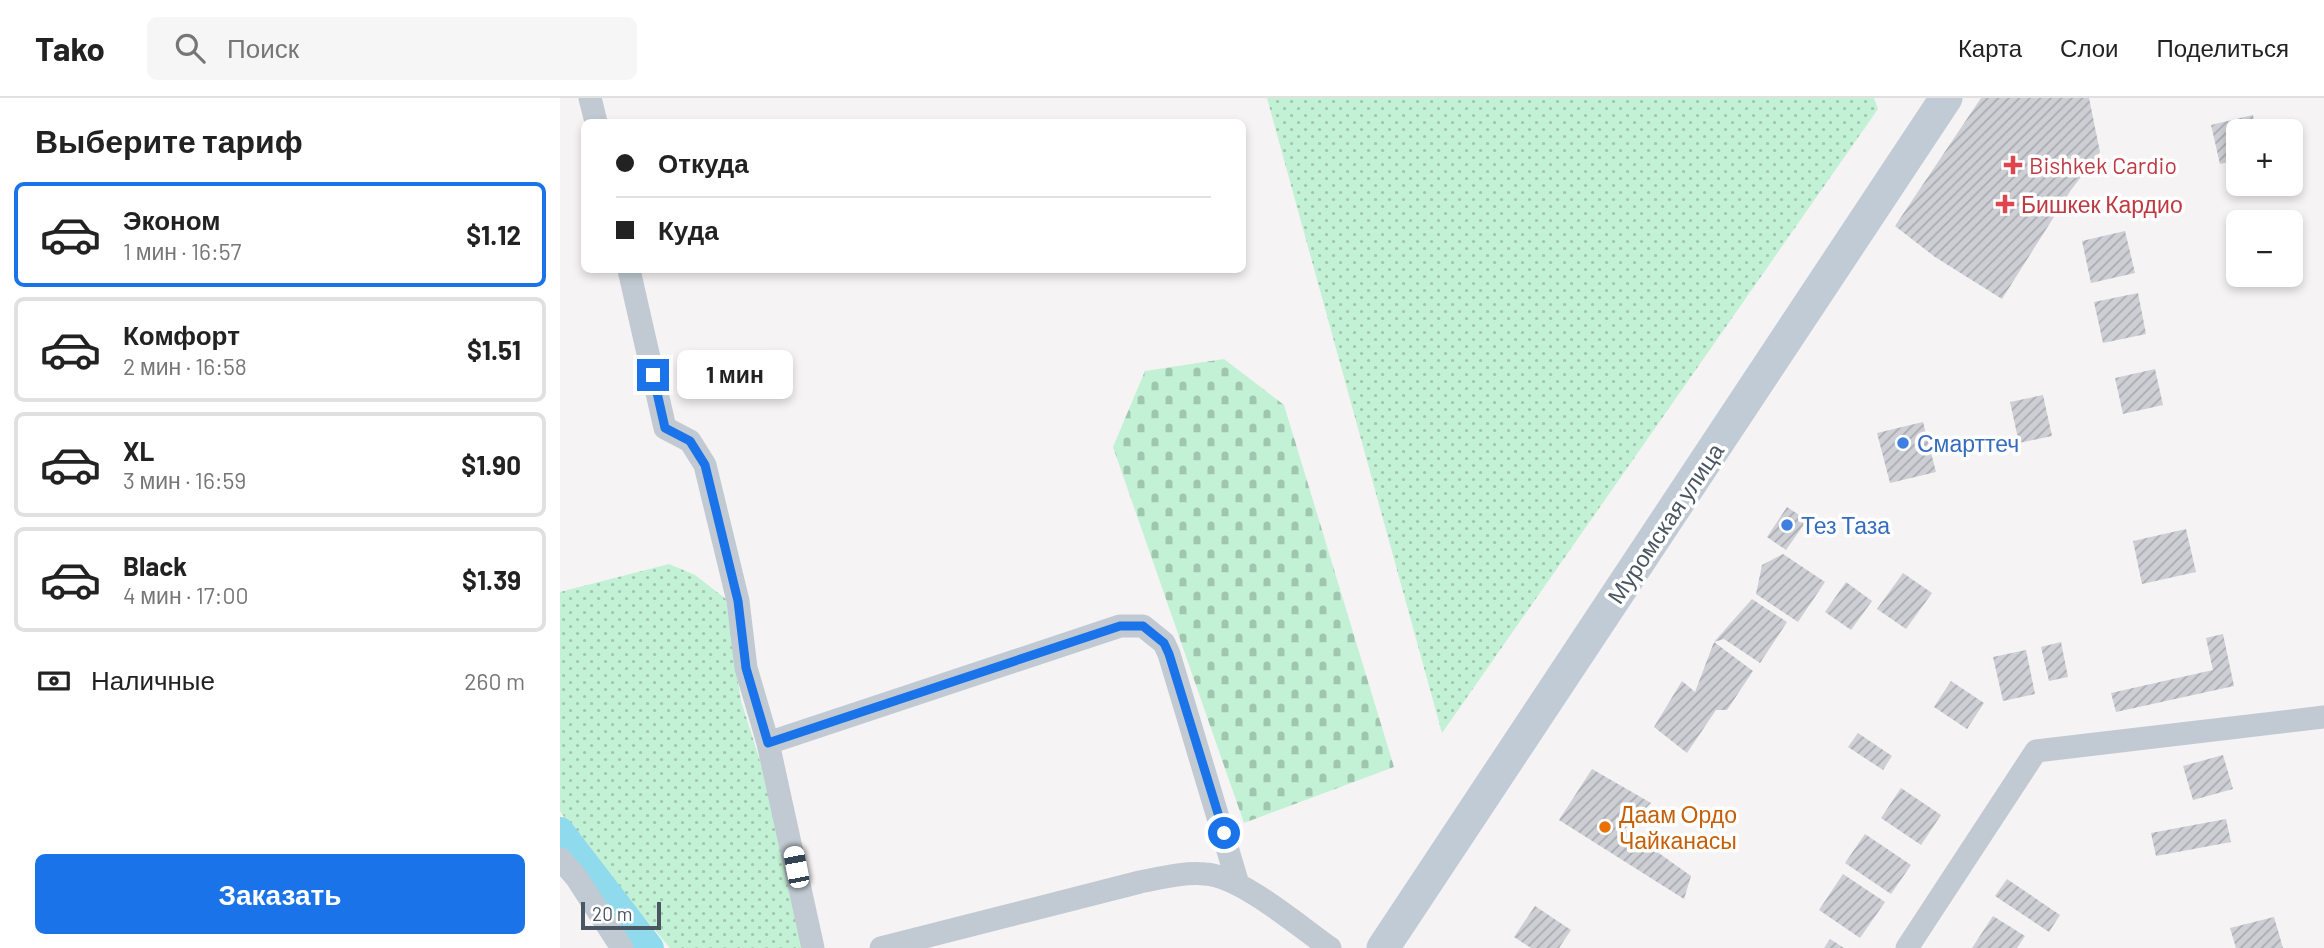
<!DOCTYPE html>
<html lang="ru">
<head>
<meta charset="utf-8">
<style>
  :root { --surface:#fff; --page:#f6f6f6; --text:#222; --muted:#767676; --line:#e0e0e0; --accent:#1a73e8 }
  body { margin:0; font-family:Barlow,sans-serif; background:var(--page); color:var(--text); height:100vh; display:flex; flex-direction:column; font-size:26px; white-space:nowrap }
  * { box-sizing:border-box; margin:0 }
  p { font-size:23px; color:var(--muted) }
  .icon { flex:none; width:38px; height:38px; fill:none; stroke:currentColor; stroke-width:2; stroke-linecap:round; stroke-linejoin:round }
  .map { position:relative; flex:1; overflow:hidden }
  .sheet { display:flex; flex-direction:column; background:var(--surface); width:560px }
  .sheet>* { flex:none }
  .banner { position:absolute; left:21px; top:21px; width:665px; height:154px; border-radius:10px; box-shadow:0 4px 10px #0003; display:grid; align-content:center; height:154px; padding:0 35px; background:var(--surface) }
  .controls { position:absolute; left:1666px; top:21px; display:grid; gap:14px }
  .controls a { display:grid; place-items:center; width:77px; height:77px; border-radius:10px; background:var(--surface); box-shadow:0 4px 10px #0003; font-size:35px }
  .scale { position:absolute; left:21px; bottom:18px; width:80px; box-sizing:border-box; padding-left:7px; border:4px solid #4a5661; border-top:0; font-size:19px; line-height:24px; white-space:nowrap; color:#4a5661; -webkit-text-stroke:5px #fff; paint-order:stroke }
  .end { position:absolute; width:32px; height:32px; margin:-16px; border:9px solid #1a73e8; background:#fff; box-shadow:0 0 0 4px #fff }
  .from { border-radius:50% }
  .bubble { position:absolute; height:49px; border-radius:10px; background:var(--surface); box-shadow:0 4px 10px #0003; font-size:23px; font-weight:700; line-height:49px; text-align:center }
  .car { position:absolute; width:21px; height:42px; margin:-21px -10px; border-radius:9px; box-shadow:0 0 5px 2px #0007; background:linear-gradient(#fff 24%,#345 0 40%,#fff 0 76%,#345 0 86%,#fff 0) }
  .banner b { display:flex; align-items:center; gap:24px; height:66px; font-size:26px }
  .banner b+b { border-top:2px solid var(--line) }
  .banner i { width:18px; height:18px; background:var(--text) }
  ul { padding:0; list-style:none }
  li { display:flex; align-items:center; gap:21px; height:105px; margin:0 14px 10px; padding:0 21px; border:4px solid var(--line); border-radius:10px }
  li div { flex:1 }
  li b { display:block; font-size:26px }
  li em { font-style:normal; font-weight:700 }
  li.selected { border-color:var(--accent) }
  li>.icon { width:63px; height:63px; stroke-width:1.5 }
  h2 { padding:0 35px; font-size:32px; line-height:84px }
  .pay { display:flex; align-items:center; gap:18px; height:77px; padding:0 35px; font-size:26px }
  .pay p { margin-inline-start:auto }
  .cta { display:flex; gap:14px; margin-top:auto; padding:14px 35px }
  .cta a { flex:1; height:80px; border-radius:10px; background:var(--accent); color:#fff; font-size:28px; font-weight:700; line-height:80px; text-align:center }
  header { display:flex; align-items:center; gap:42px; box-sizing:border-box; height:98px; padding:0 35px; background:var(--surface); border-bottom:2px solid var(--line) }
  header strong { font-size:33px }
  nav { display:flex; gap:38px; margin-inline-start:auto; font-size:24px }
  .search { width:490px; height:63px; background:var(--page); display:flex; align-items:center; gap:18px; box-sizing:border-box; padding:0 24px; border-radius:10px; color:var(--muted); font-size:26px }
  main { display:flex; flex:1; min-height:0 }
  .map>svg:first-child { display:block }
</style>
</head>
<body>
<header>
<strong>Tako</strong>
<div class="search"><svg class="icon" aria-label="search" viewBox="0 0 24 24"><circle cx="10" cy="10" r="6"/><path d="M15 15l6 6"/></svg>Поиск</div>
<nav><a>Карта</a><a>Слои</a><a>Поделиться</a></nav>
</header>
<main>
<section class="sheet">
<h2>Выберите тариф</h2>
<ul>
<li class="selected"><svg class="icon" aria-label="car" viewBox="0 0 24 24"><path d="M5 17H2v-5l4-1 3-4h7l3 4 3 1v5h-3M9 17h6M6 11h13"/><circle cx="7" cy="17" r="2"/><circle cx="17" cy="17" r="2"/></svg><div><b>Эконом</b><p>1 мин · 16:57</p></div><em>$1.12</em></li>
<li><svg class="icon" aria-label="car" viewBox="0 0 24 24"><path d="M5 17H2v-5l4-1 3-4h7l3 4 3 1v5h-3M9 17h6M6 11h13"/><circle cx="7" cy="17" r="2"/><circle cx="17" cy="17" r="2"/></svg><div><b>Комфорт</b><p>2 мин · 16:58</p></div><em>$1.51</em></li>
<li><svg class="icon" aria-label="car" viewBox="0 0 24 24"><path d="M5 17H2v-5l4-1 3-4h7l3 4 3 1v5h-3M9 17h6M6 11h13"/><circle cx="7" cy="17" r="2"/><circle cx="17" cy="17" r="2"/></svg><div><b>XL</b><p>3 мин · 16:59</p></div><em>$1.90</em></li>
<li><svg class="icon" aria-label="car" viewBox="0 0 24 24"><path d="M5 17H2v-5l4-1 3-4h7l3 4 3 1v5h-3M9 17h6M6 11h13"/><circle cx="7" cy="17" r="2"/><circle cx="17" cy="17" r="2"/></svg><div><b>Black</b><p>4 мин · 17:00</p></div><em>$1.39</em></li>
</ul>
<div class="pay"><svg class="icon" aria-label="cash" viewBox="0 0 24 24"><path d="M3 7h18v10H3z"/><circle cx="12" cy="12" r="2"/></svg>Наличные<p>260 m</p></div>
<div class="cta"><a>Заказать</a></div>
</section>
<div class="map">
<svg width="1764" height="850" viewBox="0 0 1764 850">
  <defs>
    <pattern id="green-dots" width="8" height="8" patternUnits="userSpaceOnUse" patternTransform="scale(1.75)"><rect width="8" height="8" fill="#c3f1d5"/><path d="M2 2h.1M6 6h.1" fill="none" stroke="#a0c6b0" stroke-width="1.8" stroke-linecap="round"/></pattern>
    <pattern id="cemetery-stones" width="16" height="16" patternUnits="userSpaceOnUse" patternTransform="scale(1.75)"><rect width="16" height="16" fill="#c3f1d5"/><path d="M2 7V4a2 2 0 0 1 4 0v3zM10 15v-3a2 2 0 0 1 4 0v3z" fill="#a0c6b0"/></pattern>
    <pattern id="building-hatch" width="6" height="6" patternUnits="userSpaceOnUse" patternTransform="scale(1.75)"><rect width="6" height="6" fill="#cdcfd5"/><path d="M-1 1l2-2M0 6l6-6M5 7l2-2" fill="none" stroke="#a8abb0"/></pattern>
  </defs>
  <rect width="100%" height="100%" fill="#f5f3f3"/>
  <path fill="url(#green-dots)" d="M707 0H1314L1318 11 882 635Z
    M109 466 135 477 166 501 181 603 215 710 244 850H110L26 750 0 713V494Z"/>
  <path fill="url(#cemetery-stones)" d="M664 261 724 307 834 669 684 725 553 349 585 273Z"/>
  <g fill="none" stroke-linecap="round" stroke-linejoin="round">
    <path stroke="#90daee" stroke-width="28" d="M0 733 90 850"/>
  </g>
  <path fill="url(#building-hatch)" d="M1421 0H1529L1540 54 1511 92 1442 201 1375 159 1335 128Z
    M1693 17 1696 33H1678V62L1660 66 1651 27Z
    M1565 133 1575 175 1531 185 1522 143Z
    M1578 195 1586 236 1543 245 1534 204Z
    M1595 271 1603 307 1563 316 1555 280Z
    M1483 297 1492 338 1459 345 1450 304Z
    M1363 324 1376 374 1330 385 1317 335Z
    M1227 409 1247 422 1226 452 1207 439Z
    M1626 431 1636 474 1582 486 1573 443Z
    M1223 456 1265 484 1238 524 1196 496 1202 467Z
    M1343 475 1372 495 1346 531 1317 511Z
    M1286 484 1312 503 1291 532 1265 514Z
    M1192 501 1227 524 1200 565 1164 541 1154 544Z
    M1663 536 1674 588 1556 614 1551 595 1653 572 1646 540Z
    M1154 544 1193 573 1167 612H1156L1127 655 1094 629 1122 583 1135 594Z
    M1501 544 1508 579 1489 583 1481 549Z
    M1466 552 1475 596 1443 603 1433 559Z
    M1391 583 1424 605 1407 631 1374 609Z
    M1298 635 1332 658 1323 672 1288 649Z
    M1663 657 1673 691 1633 702 1623 668Z
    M1032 671 1091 705 1065 731 1131 778 1124 801 999 722Z
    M1341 690 1381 717 1361 747 1321 720Z
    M1666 721 1671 744 1596 758 1591 735Z
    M1305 736 1351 767 1331 796 1285 765Z
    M1283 776 1325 804 1300 840 1259 812Z
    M1447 781 1500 817 1489 834 1435 798Z
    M975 808 1011 832 999 850H971L954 839Z
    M1433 818 1465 838 1457 850H1412Z
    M1714 819 1723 850H1676L1670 830Z
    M1270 841 1284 850H1264Z"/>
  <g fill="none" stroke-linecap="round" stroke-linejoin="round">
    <path stroke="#c1cad2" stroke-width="23" d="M30 0 36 24
      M69 172 105 330 130 343 145 367 178 503 186 570 208 645 253 850
      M208 645 560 528H583L604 545 609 556 678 786
      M0 761 16 779 62 850
      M321 850 580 784C601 780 624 774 645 776 681 778 740 829 770 850
      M1347 850 1476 653 1764 619"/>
    <path stroke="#c1cbd6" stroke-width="33" d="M823 850 1386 0"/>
  </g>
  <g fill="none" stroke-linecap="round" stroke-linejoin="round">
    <path stroke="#1a73e8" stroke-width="9" d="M93 277 105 330 130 343 145 367 178 503 186 570 208 645 560 528H583L604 545 609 556 664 735"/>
  </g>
  <g fill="#e0444e" stroke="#fff" stroke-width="2.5">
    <path d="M1449.5 56.5h7v7h7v7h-7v7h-7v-7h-7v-7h7z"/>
    <path d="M1441.5 95.5h7v7h7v7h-7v7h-7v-7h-7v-7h7z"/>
  </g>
  <g fill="#3f7fe0" stroke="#fff" stroke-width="2.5">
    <circle cx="1343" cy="345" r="7"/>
    <circle cx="1227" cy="427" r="7"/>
  </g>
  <circle fill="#e8710a" stroke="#fff" stroke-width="2.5" cx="1045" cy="729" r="7"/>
  <g text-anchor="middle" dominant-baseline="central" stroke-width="7" stroke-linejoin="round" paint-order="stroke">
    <g font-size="23" fill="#be3a42" stroke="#fff" text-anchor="start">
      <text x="1469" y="67">Bishkek Cardio</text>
      <text x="1461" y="106">Бишкек Кардио</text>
    </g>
    <g font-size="23" fill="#366cbe" stroke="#fff" text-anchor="start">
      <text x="1357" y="345">Смарттеч</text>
      <text x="1241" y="427">Тез Таза</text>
    </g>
    <g font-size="23" fill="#4a5661" stroke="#fff">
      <text transform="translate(1105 425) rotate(-56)">Муромская улица</text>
    </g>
    <g font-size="23" fill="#c56008" stroke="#fff" text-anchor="start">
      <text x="1059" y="716">Даам Ордо<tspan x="1059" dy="26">Чайканасы</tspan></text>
    </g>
  </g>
</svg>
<div class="controls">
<a>+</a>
<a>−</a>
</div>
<div class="scale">20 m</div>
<i class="end from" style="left:664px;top:735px"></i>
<i class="end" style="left:93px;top:277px"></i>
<div class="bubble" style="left:117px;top:252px;width:116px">1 мин</div>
<i class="car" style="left:236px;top:769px;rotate:349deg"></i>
<div class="banner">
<b><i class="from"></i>Откуда</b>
<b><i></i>Куда</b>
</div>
</div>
</main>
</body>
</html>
